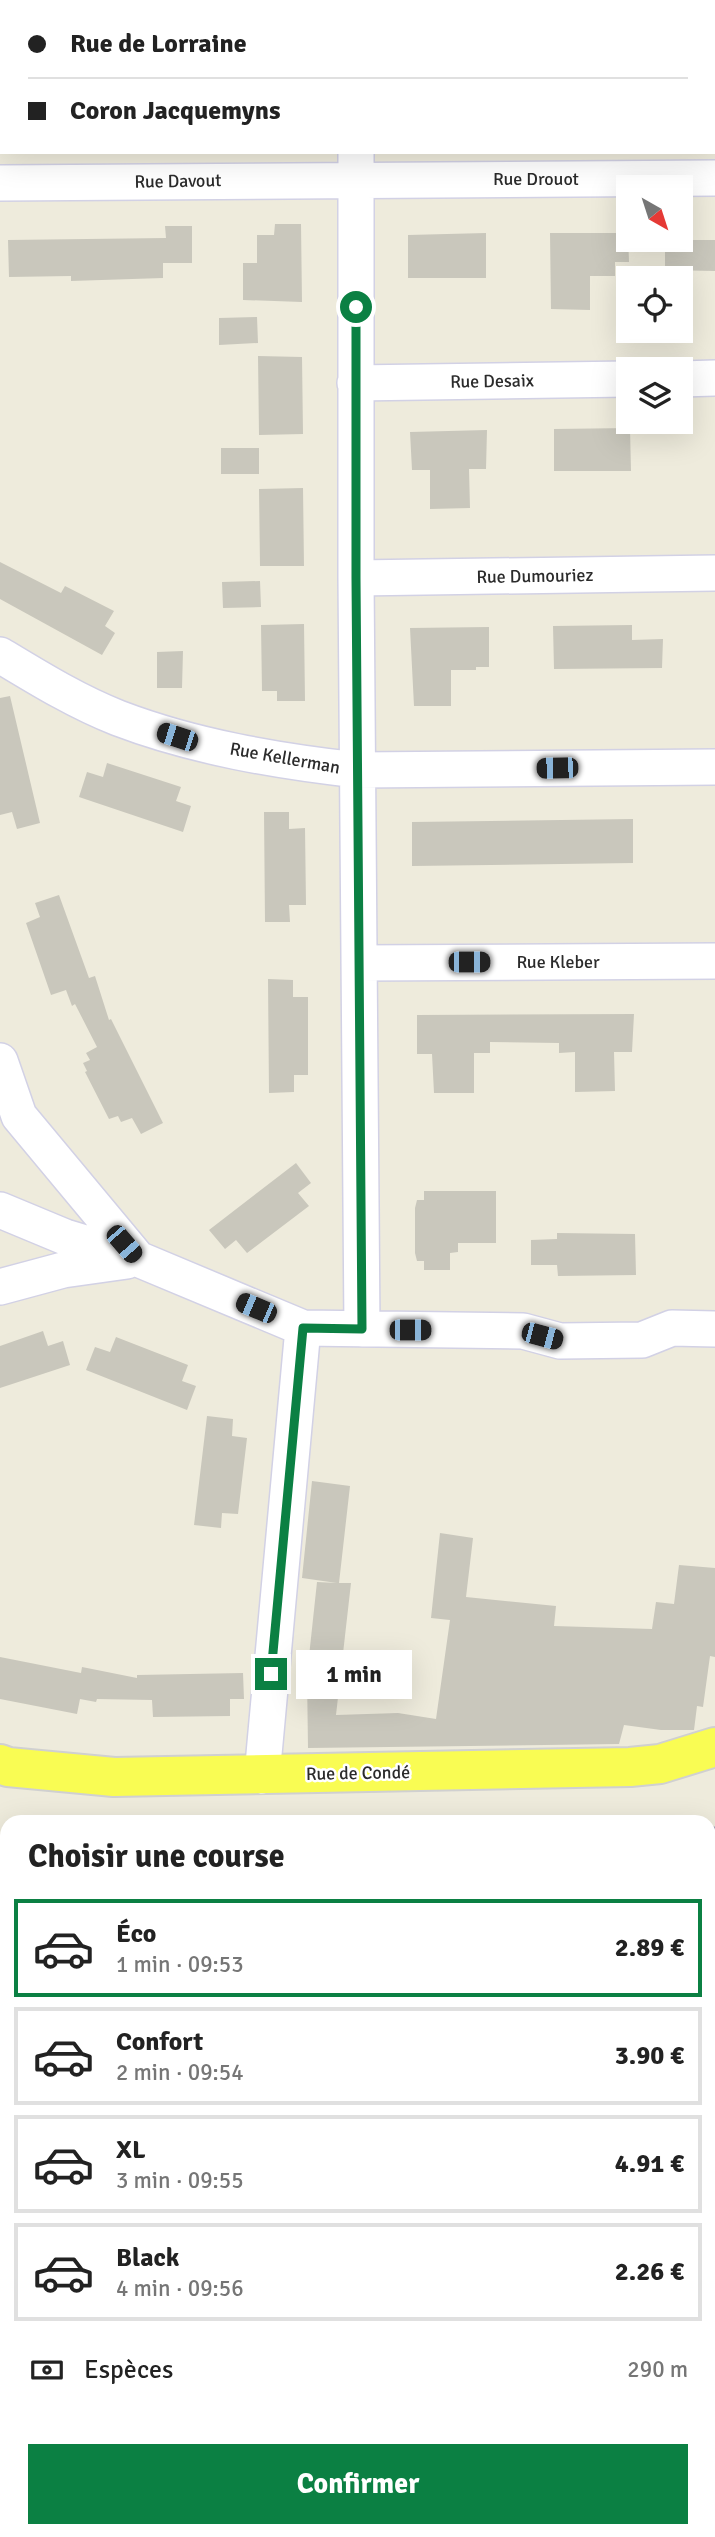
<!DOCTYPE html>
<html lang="fr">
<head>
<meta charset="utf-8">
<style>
  :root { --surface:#fff; --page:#f2f2f2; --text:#222; --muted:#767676; --line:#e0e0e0; --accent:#0b8043 }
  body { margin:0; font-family:Signika,sans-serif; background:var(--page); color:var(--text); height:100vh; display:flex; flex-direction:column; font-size:26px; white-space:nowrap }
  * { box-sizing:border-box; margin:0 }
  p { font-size:23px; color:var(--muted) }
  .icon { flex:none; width:38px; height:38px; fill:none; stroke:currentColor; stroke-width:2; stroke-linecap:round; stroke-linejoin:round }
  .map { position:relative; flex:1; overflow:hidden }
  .drawer { position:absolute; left:0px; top:1815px; width:716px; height:723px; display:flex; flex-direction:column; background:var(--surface); border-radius:21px 21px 0 0; box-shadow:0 7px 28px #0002 }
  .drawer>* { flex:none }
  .guide { position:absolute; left:0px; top:0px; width:716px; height:154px; box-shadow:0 7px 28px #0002; display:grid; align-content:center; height:154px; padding:0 28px; background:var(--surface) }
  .needle { width:46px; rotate:141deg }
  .buttons { position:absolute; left:616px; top:175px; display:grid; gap:14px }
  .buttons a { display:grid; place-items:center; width:77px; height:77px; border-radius:0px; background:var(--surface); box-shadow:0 7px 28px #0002; font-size:35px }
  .end { position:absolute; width:32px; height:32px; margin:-16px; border:9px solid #0b8043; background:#fff; box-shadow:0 0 0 4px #fff }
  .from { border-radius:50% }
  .bubble { position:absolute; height:49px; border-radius:0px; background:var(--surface); box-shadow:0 7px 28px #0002; font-size:23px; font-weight:800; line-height:49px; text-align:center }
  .car { position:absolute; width:21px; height:42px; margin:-21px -10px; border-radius:9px; box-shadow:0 0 5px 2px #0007; background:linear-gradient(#222 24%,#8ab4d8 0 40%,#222 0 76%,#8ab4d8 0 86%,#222 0) }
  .guide b { display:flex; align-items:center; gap:24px; height:66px; font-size:26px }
  .guide b+b { border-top:2px solid var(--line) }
  .guide i { width:18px; height:18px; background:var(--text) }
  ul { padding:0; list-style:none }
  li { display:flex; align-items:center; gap:21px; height:98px; margin:0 14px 10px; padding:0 14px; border:4px solid var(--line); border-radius:0px }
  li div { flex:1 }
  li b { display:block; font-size:26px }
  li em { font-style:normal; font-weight:800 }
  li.active { border-color:var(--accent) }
  li>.icon { width:63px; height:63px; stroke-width:1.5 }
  h2 { padding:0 28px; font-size:32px; line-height:84px }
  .pay { display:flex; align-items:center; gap:18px; height:77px; padding:0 28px; font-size:26px }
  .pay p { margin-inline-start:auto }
  .action { display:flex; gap:14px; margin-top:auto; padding:14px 28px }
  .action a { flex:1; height:80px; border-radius:0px; background:var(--accent); color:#fff; font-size:28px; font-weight:800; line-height:80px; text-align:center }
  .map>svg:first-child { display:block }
</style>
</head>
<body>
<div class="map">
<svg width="715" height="2537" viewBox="0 0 715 2537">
  <rect width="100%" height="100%" fill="#eeebdc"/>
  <path fill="#9be994" d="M709 1953H715V2060L709 2061Z
    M709 2114 715 2121V2537H704L702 2531 709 2530Z"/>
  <path fill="#c9c7bc" d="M275 224H301L302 302 243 300V263H257V235H274Z
    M165 226H192V263H163V278L71 281V276L9 277 8 240 166 238Z
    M486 233V278H408V235Z
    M550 233H628L629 262H615V276H590V310L551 309Z
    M665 240H715V271L665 270Z
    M257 317 258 343 219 345V318Z
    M258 356 302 357 303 434 259 435Z
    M630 428 631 471H554V429Z
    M487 430 486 469H469L470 508 430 509V470H412L410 432Z
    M221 448H259V474H221Z
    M303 488 304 566H260L259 489Z
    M0 562 61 593 65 586 114 611 105 626 115 633 102 655 0 599Z
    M260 581 261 607 223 608 222 582Z
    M304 624 305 701H277V691H262L261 625Z
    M632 625V640L663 639 662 668 554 669 553 626Z
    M489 627V667H476V670H451V706H414L410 628Z
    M183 651 182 688H157V652Z
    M10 696 40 823 17 829 12 812 0 815V698Z
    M107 763 181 787 176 801 191 806 183 832 79 797 87 772 103 777Z
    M264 812H289V829L305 828 306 905H289L290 922H265Z
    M633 819V863L412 866V822Z
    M59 895 89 978 95 976 109 1020 111 1019 163 1123 141 1134 132 1118 121 1122 118 1116 109 1119 85 1072 87 1071 83 1063 90 1060 86 1053 97 1047 75 1004 72 1006 66 990 51 995 26 923 40 917 35 903Z
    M268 979 293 980V997H308V1075H294V1092L269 1093Z
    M634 1014 632 1052H614L615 1091 575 1092V1052L559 1053V1043L490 1042V1053H474V1093H434L432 1054H417V1015Z
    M296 1163 311 1183 298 1193 309 1206 247 1253 236 1240 225 1249 209 1230Z
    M424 1191H496V1243H458V1252L450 1253V1270H424V1261H417L415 1253V1208L417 1200H424Z
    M557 1233 635 1234 636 1275 558 1276 557 1265H531V1240L557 1239Z
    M43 1331 48 1346 63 1341 70 1365 0 1388V1346Z
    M116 1337 188 1365 182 1381 196 1386 187 1410 86 1370 95 1347 110 1352Z
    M207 1416 233 1419 232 1436 247 1438 238 1514 222 1513 221 1528 194 1525Z
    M312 1481 350 1486 339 1583H351L336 1715 398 1713 436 1719 450 1620 431 1618 440 1533 473 1538 466 1597 556 1606 554 1626 652 1629 656 1602 674 1604 679 1565 715 1568V1657L710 1656 703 1707 697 1706 694 1730H661L624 1725 619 1744 308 1748 307 1675 317 1582 337 1583 302 1578Z
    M0 1657 81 1673 82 1667 137 1678V1675L243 1673 244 1699H230V1716L153 1717 152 1700 97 1699 96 1702 80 1699 77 1714 0 1699Z"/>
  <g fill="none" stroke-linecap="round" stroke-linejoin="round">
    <g stroke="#d2d1e5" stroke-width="38">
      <path id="minor" d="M355 0V2
        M356 152V578L362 1329
        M0 183 715 178
        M681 379 715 378
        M355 383 628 379
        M356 578 715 573
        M0 655C38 678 77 702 118 718 194 747 277 761 357 770L715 767
        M359 963 715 961
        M0 1061 19 1116 138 1259 303 1328 523 1331 560 1341 642 1340 672 1328 715 1329
        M0 1210 65 1237 138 1259
        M0 1287 63 1270 127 1261
        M262 1776 303 1328
        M398 2530 405 2537"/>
    </g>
    <g stroke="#d0d0d0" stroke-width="42">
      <path id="major" d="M0 1764 8 1767 114 1777 630 1767 660 1764 715 1747
        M709 2083 715 2082
        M102 2537 108 2530"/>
    </g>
    <use href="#minor" stroke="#fff" stroke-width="35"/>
    <use href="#major" stroke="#f9fc53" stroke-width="38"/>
    <path stroke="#a19eb7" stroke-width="5" d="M709 1830 715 1829
      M709 1849H715
      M0 1861H7
      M0 1879H7"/>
  </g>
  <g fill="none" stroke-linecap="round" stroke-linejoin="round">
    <path stroke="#0b8043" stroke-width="9" d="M271 1674 303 1328 362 1329 356 578V307"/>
  </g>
  <g text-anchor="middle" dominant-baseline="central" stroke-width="5" stroke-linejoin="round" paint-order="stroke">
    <g font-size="18" fill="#2b2b2b" stroke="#fff">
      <text x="536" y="179">Rue Drouot</text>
      <text transform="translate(178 181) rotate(-1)">Rue Davout</text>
      <text transform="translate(492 381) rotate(-1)">Rue Desaix</text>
      <text transform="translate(535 576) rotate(-1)">Rue Dumouriez</text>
      <text transform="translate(285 758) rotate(10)">Rue Kellerman</text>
      <text x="558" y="962">Rue Kleber</text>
      <text transform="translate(358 1773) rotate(-1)">Rue de Condé</text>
    </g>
  </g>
</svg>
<div class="buttons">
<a><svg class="needle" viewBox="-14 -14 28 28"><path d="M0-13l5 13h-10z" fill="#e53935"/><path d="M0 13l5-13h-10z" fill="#767676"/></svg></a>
<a><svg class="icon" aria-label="locate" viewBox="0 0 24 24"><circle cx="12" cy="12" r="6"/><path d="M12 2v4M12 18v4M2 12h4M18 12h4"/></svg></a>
<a><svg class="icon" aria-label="layers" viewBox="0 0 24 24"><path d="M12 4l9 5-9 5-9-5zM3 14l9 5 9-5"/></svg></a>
</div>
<i class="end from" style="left:356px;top:307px"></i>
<i class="end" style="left:271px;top:1674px"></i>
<div class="bubble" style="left:296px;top:1650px;width:116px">1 min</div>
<i class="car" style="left:177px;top:737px;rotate:288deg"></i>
<i class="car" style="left:557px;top:768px;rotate:269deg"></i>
<i class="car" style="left:469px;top:962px;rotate:90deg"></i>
<i class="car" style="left:124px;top:1244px;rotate:139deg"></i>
<i class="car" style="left:256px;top:1308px;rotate:293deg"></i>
<i class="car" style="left:410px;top:1330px;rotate:90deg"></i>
<i class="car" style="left:542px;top:1336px;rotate:105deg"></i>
<div class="guide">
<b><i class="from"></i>Rue de Lorraine</b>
<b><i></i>Coron Jacquemyns</b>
</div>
<section class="drawer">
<h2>Choisir une course</h2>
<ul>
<li class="active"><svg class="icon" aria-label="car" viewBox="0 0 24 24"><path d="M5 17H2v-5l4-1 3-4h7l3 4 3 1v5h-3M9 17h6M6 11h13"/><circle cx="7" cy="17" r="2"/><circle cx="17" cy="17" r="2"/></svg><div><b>Éco</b><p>1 min · 09:53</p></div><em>2.89 €</em></li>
<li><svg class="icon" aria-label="car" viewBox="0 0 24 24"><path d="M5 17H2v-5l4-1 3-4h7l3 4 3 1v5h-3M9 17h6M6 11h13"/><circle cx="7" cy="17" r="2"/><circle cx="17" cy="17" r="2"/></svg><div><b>Confort</b><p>2 min · 09:54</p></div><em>3.90 €</em></li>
<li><svg class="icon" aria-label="car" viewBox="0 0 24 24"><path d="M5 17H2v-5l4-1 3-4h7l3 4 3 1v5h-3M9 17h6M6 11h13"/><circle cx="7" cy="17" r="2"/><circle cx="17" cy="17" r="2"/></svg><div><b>XL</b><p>3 min · 09:55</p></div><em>4.91 €</em></li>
<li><svg class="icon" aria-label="car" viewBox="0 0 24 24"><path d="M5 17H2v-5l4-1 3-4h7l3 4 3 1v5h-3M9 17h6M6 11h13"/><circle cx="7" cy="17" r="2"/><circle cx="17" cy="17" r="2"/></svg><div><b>Black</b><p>4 min · 09:56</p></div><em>2.26 €</em></li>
</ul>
<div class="pay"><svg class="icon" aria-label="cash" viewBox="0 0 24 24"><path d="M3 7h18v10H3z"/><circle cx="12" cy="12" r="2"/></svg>Espèces<p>290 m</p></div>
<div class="action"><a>Confirmer</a></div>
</section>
</div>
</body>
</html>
